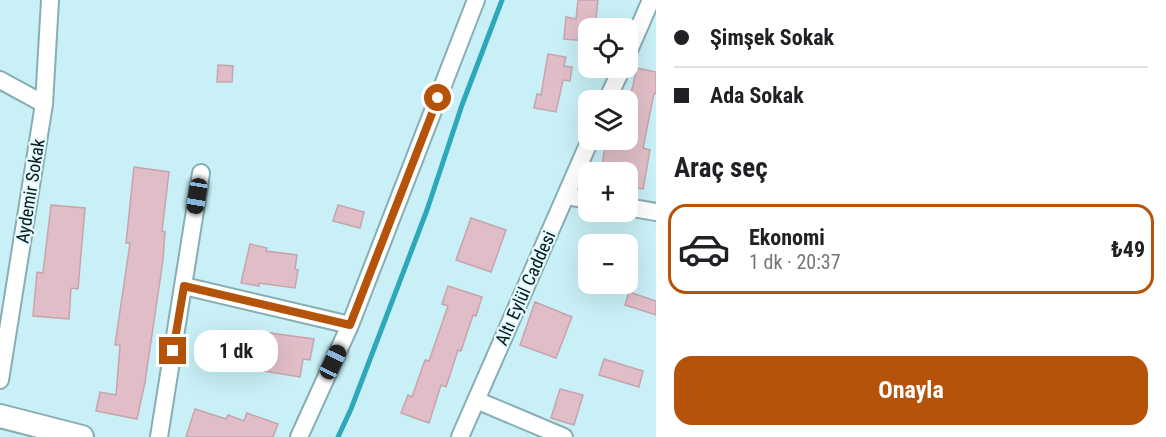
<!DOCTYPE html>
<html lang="tr">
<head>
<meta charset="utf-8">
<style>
  :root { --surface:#fff; --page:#f2f2f2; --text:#202124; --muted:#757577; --line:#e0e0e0; --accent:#b45309 }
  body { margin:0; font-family:"Roboto Condensed",sans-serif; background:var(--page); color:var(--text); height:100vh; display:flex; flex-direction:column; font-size:22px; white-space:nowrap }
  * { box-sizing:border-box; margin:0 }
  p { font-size:20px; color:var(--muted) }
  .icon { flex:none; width:33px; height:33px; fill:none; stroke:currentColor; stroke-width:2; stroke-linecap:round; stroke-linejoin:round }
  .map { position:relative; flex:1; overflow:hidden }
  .sheet { display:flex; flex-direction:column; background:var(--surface); width:510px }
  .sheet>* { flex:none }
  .banner { display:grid; align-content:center; height:132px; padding:0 18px; background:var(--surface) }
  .controls { position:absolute; left:578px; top:18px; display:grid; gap:12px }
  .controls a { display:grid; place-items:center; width:60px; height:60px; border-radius:12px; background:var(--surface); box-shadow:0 6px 24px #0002; font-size:30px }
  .end { position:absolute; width:27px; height:27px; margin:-14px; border:8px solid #b45309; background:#fff; box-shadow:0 0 0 3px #fff }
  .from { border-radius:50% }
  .bubble { position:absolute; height:42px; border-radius:18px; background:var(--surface); box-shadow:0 6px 24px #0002; font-size:20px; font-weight:700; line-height:42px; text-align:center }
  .car { position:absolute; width:18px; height:36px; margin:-18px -9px; border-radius:8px; box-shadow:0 0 4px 2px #0007; background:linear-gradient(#222 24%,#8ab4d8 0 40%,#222 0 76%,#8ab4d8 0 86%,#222 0) }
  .banner b { display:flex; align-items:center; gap:21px; height:57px; font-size:22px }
  .banner b+b { border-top:2px solid var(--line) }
  .banner i { width:15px; height:15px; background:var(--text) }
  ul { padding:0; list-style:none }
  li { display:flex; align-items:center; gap:18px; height:90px; margin:0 12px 9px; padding:0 6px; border:3px solid var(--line); border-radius:18px }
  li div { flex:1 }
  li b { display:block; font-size:22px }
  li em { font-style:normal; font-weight:700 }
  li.on { border-color:var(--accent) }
  li>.icon { width:54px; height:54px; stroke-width:1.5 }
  h2 { padding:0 18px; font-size:27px; line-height:72px }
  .cta { display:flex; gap:12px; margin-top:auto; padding:12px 18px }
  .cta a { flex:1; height:69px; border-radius:18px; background:var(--accent); color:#fff; font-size:24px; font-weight:700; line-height:69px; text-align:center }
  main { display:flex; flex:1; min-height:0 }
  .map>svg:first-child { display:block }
</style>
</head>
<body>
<main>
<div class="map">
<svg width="656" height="437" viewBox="0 0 656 437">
  <rect width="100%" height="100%" fill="#c8f0f6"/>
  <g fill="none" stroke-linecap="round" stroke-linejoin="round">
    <path stroke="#2ea8b8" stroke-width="5" d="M338 437 351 409 427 210 462 105 502 0"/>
  </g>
  <path fill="#e1bec7" stroke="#c6a4ad" stroke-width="1.5" d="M578 0H598L595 28H588V41L564 39 566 17 576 19Z
    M548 54 566 57 564 66 572 67 570 81 563 80 556 112 534 108 537 94 541 95Z
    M218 65 233 66 232 82H217Z
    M637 68 656 72V94L654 93 643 148 650 150 643 189 627 186V172H601L606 141 627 145V110Z
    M134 167 169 172 162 231 165 232 163 260 145 382 137 419 96 411 100 392 116 395 120 345H115L130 243H126Z
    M51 205 85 208 78 289 71 288 69 319 33 316 37 272 43 273Z
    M338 205 364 212 360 228 333 221Z
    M471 218 506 230 491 272 456 260Z
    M250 244 267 248 266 251 297 255 295 269 298 270 295 288 259 283V286L241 283Z
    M448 286 482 297 476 316 473 315 461 351 458 350 446 387 441 385 429 423 401 413 408 395 412 397 425 360 429 361 448 306 442 304Z
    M629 292 656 301V315L625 305Z
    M535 302 572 317 556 358 520 345Z
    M263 332 314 339 310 360 303 359 300 377 257 370Z
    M604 359 643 371 639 387 599 375Z
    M560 389 583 395 574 425 551 418Z
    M195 409 226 419 228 415 244 421 247 413 278 424 273 437H186Z"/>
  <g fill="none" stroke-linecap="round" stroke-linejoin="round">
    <g stroke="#87aeb3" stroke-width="20">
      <path id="street" d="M627 55 651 0
        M0 80 44 104
        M607 100 622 68
        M566 196 588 200
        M627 207 656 212
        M184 286 350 325
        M0 380 44 104 50 0
        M476 400 564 437
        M159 437 201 173
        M299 437 350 325 476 0
        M460 437 590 140"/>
    </g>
    <g stroke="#87aeb3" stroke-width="26">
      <path id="secondary" d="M0 416 82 437"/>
    </g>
    <use href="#street" stroke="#fff" stroke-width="16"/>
    <use href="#secondary" stroke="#fff" stroke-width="22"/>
  </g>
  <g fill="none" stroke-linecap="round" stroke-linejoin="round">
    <path stroke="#b45309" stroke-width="8" d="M173 351 184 286 350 325 438 98"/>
  </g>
  <g text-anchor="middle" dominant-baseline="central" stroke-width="4.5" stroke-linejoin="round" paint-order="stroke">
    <g font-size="18" fill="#071618" stroke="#e2fafe">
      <text transform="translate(30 191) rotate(-81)">Aydemir Sokak</text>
      <text transform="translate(525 288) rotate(-66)">Altı Eylül Caddesi</text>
    </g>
  </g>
</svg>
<div class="controls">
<a><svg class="icon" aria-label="locate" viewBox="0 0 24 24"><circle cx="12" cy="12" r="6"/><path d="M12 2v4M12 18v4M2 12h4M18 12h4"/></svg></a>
<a><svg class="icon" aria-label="layers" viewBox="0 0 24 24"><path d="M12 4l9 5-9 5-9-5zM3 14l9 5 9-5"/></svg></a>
<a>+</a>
<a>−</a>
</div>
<i class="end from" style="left:438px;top:98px"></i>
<i class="end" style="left:173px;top:351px"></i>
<div class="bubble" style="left:194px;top:330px;width:84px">1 dk</div>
<i class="car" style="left:197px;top:196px;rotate:189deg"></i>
<i class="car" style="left:333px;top:362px;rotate:25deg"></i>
</div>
<section class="sheet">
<div class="banner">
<b><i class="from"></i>Şimşek Sokak</b>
<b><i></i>Ada Sokak</b>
</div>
<h2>Araç seç</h2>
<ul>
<li class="on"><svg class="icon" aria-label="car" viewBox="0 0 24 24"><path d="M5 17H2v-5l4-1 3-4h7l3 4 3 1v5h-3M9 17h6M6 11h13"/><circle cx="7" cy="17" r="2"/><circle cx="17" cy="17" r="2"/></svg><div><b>Ekonomi</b><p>1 dk · 20:37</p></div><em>₺49</em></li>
</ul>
<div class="cta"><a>Onayla</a></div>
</section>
</main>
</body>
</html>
